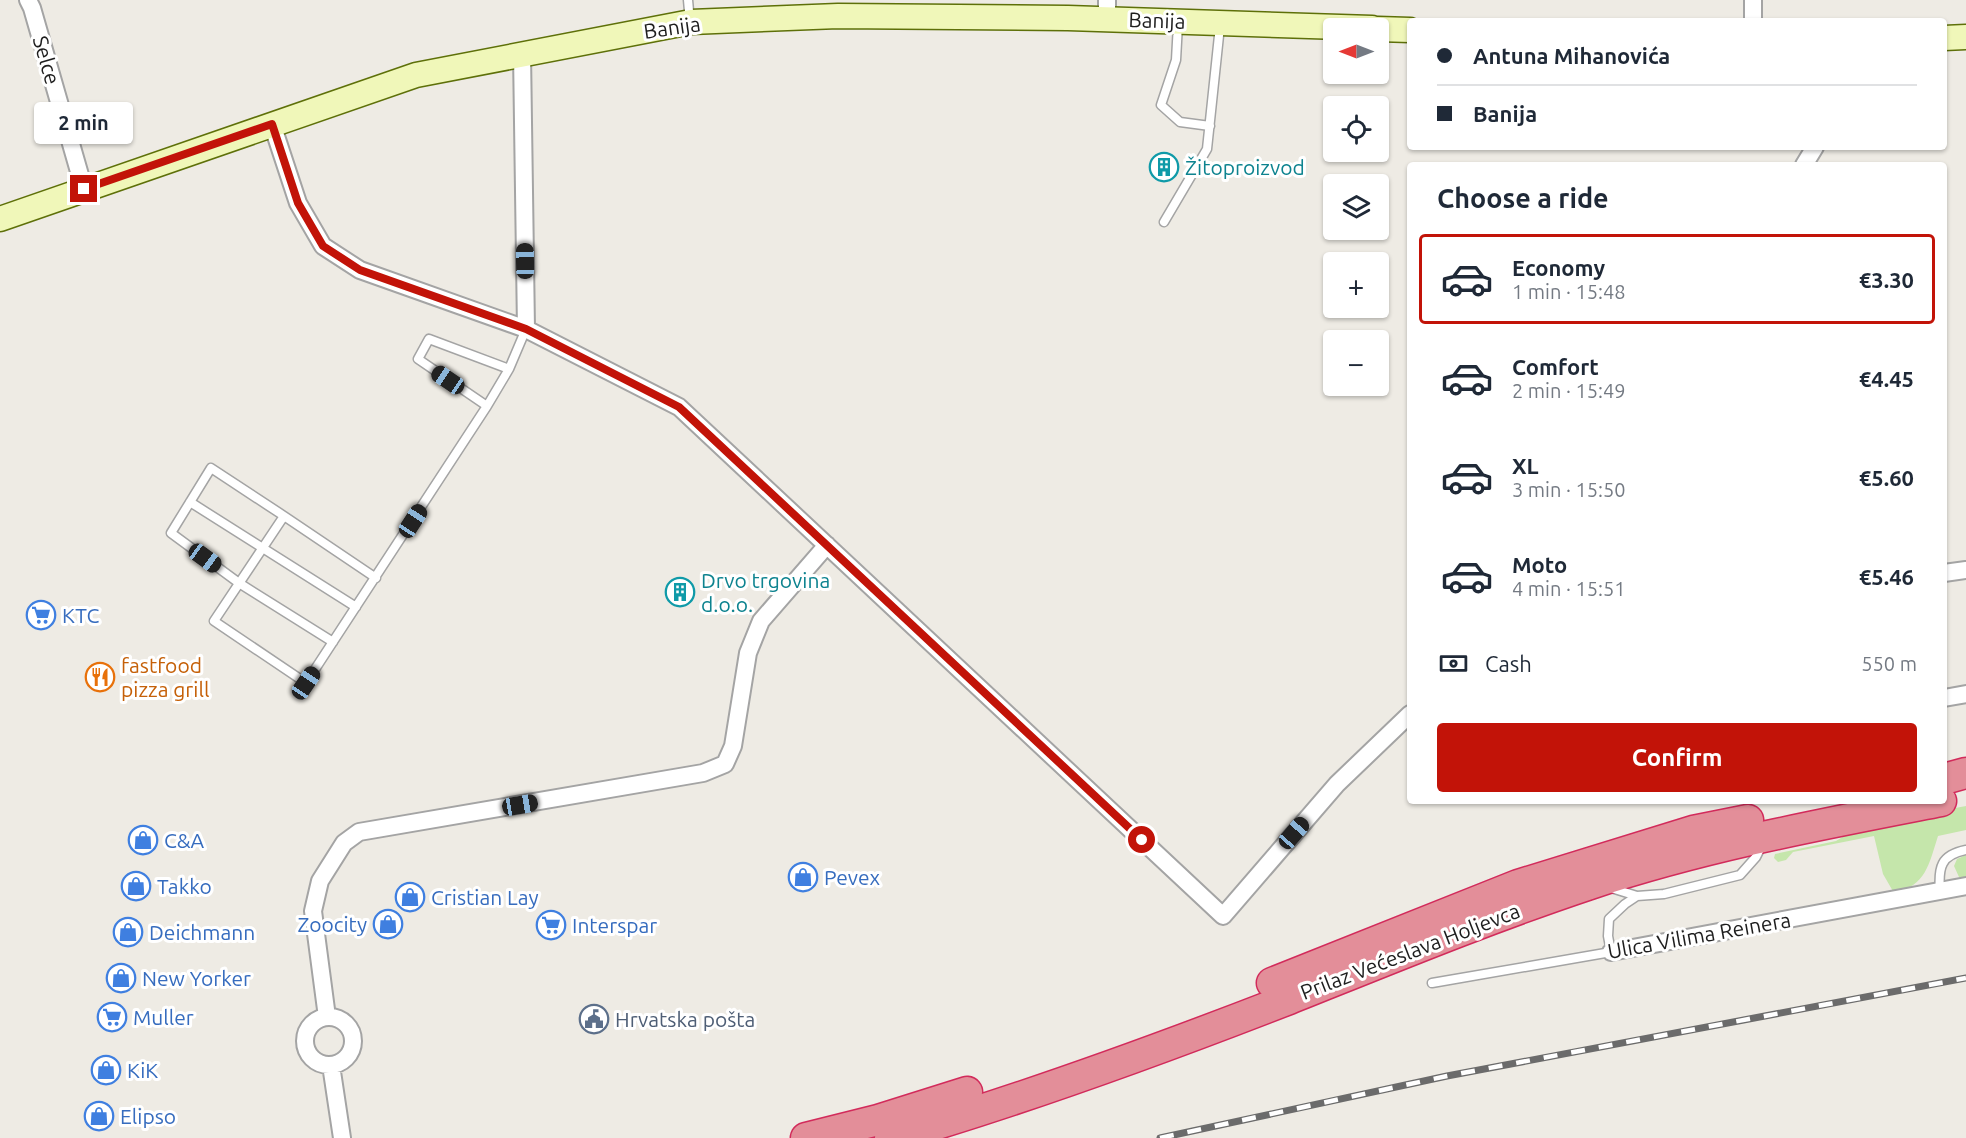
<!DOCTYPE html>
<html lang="en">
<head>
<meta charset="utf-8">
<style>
  :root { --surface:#fff; --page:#f6f6f7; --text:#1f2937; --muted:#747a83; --line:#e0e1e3; --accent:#c21308 }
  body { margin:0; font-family:Ubuntu,sans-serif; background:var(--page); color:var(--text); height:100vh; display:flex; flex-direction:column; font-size:22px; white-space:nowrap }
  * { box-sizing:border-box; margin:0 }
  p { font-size:20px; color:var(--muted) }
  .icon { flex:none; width:33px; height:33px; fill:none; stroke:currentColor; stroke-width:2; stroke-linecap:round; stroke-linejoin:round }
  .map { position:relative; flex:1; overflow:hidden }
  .panel { position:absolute; left:1407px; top:162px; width:540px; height:642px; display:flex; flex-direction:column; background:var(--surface); border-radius:6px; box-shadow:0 2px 4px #0004 }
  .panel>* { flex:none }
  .top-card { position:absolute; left:1407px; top:18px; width:540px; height:132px; border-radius:6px; box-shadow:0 2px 4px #0004; display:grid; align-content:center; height:132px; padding:0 30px; background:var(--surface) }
  .needle { width:39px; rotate:270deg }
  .fabs { position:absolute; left:1323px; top:18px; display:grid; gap:12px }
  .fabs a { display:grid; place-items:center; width:66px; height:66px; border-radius:6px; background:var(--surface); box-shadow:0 2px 4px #0004; font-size:30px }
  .end { position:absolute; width:27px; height:27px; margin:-14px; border:8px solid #c21308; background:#fff; box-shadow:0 0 0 3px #fff }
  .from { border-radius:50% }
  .bubble { position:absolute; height:42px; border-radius:6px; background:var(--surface); box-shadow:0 2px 4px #0004; font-size:20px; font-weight:700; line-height:42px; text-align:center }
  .car { position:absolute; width:18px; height:36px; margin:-18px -9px; border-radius:8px; box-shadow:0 0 4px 2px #0007; background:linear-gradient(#222 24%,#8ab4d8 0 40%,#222 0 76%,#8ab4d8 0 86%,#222 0) }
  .top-card b { display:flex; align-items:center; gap:21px; height:57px; font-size:22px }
  .top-card b+b { border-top:2px solid var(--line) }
  .top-card i { width:15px; height:15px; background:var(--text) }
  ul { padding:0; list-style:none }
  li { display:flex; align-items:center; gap:18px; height:90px; margin:0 12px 9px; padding:0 18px; border:3px solid transparent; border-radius:6px }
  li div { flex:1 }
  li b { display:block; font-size:22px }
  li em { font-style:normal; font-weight:700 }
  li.active { border-color:var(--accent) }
  li>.icon { width:54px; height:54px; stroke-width:1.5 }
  h2 { padding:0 30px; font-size:27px; line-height:72px }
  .pay { display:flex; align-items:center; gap:15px; height:66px; padding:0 30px; font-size:22px }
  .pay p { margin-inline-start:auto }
  .action { display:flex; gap:12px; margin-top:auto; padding:12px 30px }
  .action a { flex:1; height:69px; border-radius:6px; background:var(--accent); color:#fff; font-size:24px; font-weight:700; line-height:69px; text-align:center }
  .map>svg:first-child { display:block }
</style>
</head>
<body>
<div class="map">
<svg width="1966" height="1138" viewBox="0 0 1966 1138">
  <rect width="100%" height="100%" fill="#eeebe4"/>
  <path fill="#c5e6ab" d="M1966 806V830L1938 836C1929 864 1926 886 1894 893L1883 874 1874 836 1793 852 1786 860 1778 862 1774 858 1775 854 1836 841 1854 830 1891 820Z
    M1966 855V879L1959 877 1954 866 1957 859Z"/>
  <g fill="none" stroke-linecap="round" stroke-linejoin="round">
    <g stroke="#a4a4a4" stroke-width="11">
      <path id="lane" d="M688 0 690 22
        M1178 24 1176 60 1161 105 1180 122 1210 126
        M1164 222 1207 149 1220 26
        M509 369 429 339 418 359 487 406 509 369 526 329
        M190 502 356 607
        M284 516 211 468 171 533 239 583 333 642
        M376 578 284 516 214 621 306 683 487 406
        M1608 887 1637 896
        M1940 891C1938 867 1941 855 1966 850
        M1432 983 1611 952 1608 936 1609 919 1625 904 1637 896 1664 894 1740 875 1756 857 1762 845"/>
    </g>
    <g stroke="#a4a4a4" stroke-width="20">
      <path id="street" d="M28 0 32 8 84 189
        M1753 0V21
        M1107 19V0
        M522 53 526 329
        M272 124 298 203 323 246 360 270 526 329 679 407 1223 916 1337 784 1410 714
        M1804 165 1815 147
        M1944 573 1966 570
        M1944 698 1966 694
        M1611 952 1966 886
        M327 1017 313 911 320 881 344 843 359 832 703 773 725 764 733 746 748 653 761 621 827 545
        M305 1041a24 24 0 1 1 48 0a24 24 0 1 1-48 0Z
        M331 1065 342 1138"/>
    </g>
    <g stroke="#5e7009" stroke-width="27">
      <path id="secondary" d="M1378 29 1410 30
        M1944 38 1966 37
        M0 219 416 75 691 22 838 16 1068 18 1372 28"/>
    </g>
    <g stroke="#d22b5b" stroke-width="33">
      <path id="highway" d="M1944 779 1966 773
        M1272 983 1518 885 1693 831 1748 820
        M806 1138 878 1120 967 1092
        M890 1138C1025 1099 1158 1050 1289 999 1389 959 1488 918 1590 884 1704 846 1823 824 1941 801"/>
    </g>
    <use href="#lane" stroke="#fff" stroke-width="8"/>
    <use href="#street" stroke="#fff" stroke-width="16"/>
    <use href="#secondary" stroke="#f0f7b9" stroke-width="24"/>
    <use href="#highway" stroke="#e38e99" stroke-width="30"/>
    <g stroke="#6b6b6b" stroke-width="7">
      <path id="rail" d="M1160 1138 1447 1076 1966 978"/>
    </g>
    <use href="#rail" stroke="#fff" stroke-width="4.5" stroke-dasharray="14" stroke-linecap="butt"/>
  </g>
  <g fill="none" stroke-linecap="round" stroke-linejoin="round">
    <path stroke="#c21308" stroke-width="8" d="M84 189 272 124 298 203 323 246 360 270 526 329 679 407 1142 840"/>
  </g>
  <defs>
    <g id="building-ring" transform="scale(1.5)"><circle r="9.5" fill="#fff" stroke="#0f9aa8" stroke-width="1.5"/><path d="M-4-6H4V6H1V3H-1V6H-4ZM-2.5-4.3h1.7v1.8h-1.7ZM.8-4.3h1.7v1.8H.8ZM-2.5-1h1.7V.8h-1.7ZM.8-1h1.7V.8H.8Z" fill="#0f9aa8"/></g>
    <g id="supermarket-ring" transform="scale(1.5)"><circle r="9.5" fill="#fff" stroke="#3f7fe0" stroke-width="1.5"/><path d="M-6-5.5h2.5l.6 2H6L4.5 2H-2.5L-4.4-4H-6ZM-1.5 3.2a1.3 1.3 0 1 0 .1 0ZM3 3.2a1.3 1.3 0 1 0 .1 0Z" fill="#3f7fe0"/></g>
    <g id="restaurant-ring" transform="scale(1.5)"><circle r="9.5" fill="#fff" stroke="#e8710a" stroke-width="1.5"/><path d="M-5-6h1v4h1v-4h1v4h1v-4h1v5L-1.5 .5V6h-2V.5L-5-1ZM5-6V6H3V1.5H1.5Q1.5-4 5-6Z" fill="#e8710a"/></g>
    <g id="shop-ring" transform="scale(1.5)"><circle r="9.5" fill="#fff" stroke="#3f7fe0" stroke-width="1.5"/><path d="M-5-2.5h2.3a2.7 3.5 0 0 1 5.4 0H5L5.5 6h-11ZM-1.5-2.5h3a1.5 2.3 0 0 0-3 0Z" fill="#3f7fe0"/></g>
    <g id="civic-ring" transform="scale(1.5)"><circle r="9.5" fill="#fff" stroke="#5c6f8a" stroke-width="1.5"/><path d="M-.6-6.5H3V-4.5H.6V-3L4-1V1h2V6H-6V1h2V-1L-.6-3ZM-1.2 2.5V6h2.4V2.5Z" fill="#5c6f8a"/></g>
  </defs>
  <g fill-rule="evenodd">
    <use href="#building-ring" x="1164" y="167"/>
    <use href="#building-ring" x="680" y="592"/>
    <use href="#supermarket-ring" x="41" y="615"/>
    <use href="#restaurant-ring" x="100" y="677"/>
    <use href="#shop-ring" x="143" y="840"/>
    <use href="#shop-ring" x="803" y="877"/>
    <use href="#shop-ring" x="136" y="886"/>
    <use href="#shop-ring" x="410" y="897"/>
    <use href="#shop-ring" x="388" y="924"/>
    <use href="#supermarket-ring" x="551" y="925"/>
    <use href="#shop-ring" x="128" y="932"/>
    <use href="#shop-ring" x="121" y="978"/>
    <use href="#supermarket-ring" x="112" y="1017"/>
    <use href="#civic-ring" x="594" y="1019"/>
    <use href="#shop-ring" x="106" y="1070"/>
    <use href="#shop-ring" x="99" y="1116"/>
  </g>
  <g text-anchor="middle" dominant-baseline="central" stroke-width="6" stroke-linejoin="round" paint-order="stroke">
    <g font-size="21" fill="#1d1d1d" stroke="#fff">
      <text transform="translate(1157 20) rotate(2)">Banija</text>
      <text transform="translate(672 27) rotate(-8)">Banija</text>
      <text transform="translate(47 60) rotate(74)">Selce</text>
      <text transform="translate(1699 935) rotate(-10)">Ulica Vilima Reinera</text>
      <text transform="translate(1410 951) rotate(-21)">Prilaz Većeslava Holjevca</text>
    </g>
    <g font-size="21" fill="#0d838f" stroke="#fff" text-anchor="start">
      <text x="1185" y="167">Žitoproizvod</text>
      <text x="701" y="580">Drvo trgovina<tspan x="701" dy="24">d.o.o.</tspan></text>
    </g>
    <g font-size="21" fill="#366cbe" stroke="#fff" text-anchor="start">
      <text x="62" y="615">KTC</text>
      <text x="164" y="840">C&amp;A</text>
      <text x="824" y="877">Pevex</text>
      <text x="157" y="886">Takko</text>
      <text x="431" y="897">Cristian Lay</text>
      <text x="367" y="924" text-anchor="end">Zoocity</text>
      <text x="572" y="925">Interspar</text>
      <text x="149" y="932">Deichmann</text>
      <text x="142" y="978">New Yorker</text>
      <text x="133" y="1017">Muller</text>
      <text x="127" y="1070">KiK</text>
      <text x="120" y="1116">Elipso</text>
    </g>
    <g font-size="21" fill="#c56008" stroke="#fff" text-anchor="start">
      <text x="121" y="665">fastfood<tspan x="121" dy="24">pizza grill</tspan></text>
    </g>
    <g font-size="21" fill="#4e5e75" stroke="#fff" text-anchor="start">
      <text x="615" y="1019">Hrvatska pošta</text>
    </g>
  </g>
</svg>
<div class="fabs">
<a><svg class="needle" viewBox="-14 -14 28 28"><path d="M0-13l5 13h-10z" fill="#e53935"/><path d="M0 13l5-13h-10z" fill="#747a83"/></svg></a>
<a><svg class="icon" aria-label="locate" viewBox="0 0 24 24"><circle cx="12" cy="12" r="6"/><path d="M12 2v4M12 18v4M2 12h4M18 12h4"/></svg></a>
<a><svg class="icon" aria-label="layers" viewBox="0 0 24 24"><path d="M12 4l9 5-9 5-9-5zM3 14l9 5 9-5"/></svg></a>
<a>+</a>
<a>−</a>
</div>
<i class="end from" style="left:1142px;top:840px"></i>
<i class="end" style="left:84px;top:189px"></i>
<div class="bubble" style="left:34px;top:102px;width:99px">2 min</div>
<i class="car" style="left:525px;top:261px;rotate:359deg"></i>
<i class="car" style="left:448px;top:380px;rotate:304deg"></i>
<i class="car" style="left:413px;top:521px;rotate:33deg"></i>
<i class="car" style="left:205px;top:558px;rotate:126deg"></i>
<i class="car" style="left:306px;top:683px;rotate:34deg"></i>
<i class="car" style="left:520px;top:805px;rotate:80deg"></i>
<i class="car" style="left:1294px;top:833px;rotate:41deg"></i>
<div class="top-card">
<b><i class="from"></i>Antuna Mihanovića</b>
<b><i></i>Banija</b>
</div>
<section class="panel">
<h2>Choose a ride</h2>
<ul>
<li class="active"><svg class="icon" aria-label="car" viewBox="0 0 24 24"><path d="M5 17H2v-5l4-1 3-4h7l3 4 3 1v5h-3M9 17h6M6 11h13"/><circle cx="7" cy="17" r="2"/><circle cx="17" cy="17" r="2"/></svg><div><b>Economy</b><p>1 min · 15:48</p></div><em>€3.30</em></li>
<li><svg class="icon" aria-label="car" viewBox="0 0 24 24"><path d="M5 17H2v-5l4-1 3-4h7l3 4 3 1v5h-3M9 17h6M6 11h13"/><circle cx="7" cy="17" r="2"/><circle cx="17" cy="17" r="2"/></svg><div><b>Comfort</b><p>2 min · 15:49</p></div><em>€4.45</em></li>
<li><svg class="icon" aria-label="car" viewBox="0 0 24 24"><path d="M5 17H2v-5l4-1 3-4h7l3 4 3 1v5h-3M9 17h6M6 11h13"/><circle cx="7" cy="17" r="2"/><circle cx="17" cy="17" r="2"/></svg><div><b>XL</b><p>3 min · 15:50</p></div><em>€5.60</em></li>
<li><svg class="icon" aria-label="car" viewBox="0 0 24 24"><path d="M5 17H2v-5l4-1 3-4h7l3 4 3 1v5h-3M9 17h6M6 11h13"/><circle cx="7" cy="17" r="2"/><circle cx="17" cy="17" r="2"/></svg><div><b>Moto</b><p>4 min · 15:51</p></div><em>€5.46</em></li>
</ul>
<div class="pay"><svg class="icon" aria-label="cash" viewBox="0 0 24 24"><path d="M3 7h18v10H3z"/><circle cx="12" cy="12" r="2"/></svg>Cash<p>550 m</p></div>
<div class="action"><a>Confirm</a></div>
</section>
</div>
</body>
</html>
